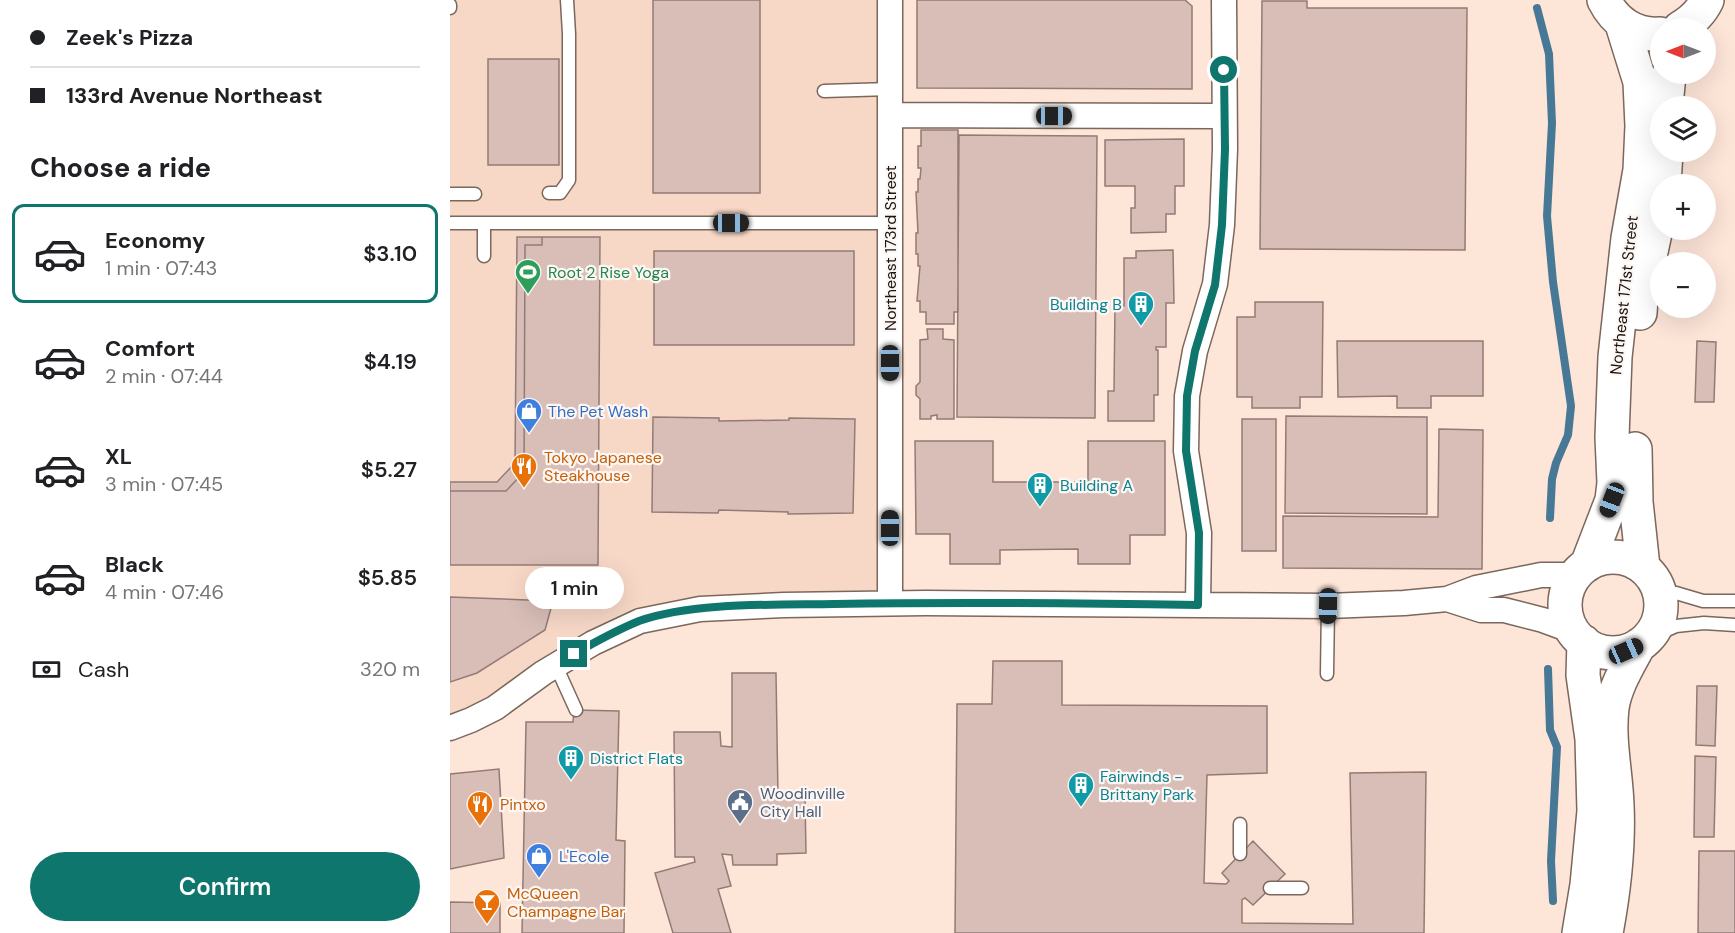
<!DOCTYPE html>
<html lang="en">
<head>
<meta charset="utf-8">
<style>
  :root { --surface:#fff; --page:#f2f2f2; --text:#202124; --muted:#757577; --line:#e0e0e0; --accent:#0f766e }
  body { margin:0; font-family:"DM Sans",sans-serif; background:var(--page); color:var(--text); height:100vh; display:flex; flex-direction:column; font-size:22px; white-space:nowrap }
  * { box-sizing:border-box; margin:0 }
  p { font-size:20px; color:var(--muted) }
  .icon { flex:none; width:33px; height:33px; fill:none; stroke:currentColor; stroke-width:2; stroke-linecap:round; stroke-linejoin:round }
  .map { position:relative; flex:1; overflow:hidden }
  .panel { display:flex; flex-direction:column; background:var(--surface); width:450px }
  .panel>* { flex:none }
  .banner { display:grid; align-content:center; height:132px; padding:0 30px; background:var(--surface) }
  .needle { width:39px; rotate:270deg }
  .fabs { position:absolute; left:1200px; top:18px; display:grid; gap:12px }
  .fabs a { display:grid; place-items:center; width:66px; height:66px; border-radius:50%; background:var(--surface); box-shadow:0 6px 24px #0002; font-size:30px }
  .end { position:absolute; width:27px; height:27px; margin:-14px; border:8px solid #0f766e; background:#fff; box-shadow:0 0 0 3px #fff }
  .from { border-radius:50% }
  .bubble { position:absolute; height:42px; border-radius:21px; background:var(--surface); box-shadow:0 6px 24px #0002; font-size:20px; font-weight:600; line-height:42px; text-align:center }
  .car { position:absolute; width:18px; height:36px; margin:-18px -9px; border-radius:8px; box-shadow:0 0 4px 2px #0007; background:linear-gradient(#222 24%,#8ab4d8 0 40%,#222 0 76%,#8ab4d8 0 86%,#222 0) }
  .banner b { display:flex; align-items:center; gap:21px; height:57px; font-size:22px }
  .banner b+b { border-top:2px solid var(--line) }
  .banner i { width:15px; height:15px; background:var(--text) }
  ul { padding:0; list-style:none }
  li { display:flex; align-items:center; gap:18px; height:99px; margin:0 12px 9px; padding:0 18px; border:3px solid transparent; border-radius:12px }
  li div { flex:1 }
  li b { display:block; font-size:22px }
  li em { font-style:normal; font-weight:600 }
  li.active { border-color:var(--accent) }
  li>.icon { width:54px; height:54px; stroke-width:1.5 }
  h2 { padding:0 30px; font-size:27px; line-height:72px }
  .pay { display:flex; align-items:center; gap:15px; height:66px; padding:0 30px; font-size:22px }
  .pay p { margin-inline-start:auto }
  .action { display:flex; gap:12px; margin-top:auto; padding:12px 30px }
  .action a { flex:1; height:69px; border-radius:36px; background:var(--accent); color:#fff; font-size:24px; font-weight:600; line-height:69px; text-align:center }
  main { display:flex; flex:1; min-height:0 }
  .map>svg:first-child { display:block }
</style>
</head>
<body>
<main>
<section class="panel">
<div class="banner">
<b><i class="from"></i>Zeek's Pizza</b>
<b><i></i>133rd Avenue Northeast</b>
</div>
<h2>Choose a ride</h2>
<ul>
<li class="active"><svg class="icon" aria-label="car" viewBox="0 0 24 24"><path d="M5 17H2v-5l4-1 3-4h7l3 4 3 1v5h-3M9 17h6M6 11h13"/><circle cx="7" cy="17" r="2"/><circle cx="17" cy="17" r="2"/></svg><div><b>Economy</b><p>1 min · 07:43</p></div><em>$3.10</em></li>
<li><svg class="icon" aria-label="car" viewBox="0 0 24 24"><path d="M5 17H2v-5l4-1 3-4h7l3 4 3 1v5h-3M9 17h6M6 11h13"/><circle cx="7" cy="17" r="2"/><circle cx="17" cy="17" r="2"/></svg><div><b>Comfort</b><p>2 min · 07:44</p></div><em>$4.19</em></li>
<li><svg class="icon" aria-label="car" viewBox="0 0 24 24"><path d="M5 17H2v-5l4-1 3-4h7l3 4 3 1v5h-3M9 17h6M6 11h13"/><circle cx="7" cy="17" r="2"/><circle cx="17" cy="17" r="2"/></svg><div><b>XL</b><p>3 min · 07:45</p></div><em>$5.27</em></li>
<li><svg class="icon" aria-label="car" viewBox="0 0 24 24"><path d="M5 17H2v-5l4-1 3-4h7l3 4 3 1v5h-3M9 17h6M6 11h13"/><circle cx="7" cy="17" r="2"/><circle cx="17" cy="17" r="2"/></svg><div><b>Black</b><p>4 min · 07:46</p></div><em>$5.85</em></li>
</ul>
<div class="pay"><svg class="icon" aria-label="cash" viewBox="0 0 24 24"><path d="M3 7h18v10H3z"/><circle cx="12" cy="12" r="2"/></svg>Cash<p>320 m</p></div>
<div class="action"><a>Confirm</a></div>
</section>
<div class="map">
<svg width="1285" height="933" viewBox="0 0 1285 933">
  <rect width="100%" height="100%" fill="#fde5d8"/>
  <path fill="#f7d8c7" d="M0 0H440V603L219 614 0 728Z"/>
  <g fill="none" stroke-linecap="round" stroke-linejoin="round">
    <path stroke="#477896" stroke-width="8" d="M1087 8 1099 54 1102 123 1097 216 1103 282 1121 406 1118 435 1106 463 1102 479 1100 518
      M1098 669 1100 730 1107 747 1101 861 1103 901"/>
  </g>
  <path fill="#d8beb7" stroke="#937b75" stroke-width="1.5" d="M203 0H310V193H203Z
    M467 0H735L742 6V89L467 88Z
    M812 1H857V8H1017L1015 250 810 249Z
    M38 59H109V165H38Z
    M471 130H508V312H504V324H476V312H470V301H467L470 266H468V254H466V233H468L466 192H468V179H470L471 168H468V146H471Z
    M509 135 647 136 645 418 507 417Z
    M734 139V186H725V214H716V232L681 233V208H685V186H655V140Z
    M67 237H92V245H75L74 472 56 491H0V482H47L65 463Z
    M92 237H150L148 565H0V491H56L74 472 75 245H92Z
    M723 250 724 303H716V347H706V350H708V395H704V421H658V391H664L665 306H674V258H686V251Z
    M204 251H404V345H204Z
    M805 302H873L872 397H850V408H802V397H787V317H805Z
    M477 329H493V339L504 340V419H487V415L481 416V419H470V399L466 395V386L470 382V340L478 339Z
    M887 341H1033V396H981V408H947V396L888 397Z
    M1247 341 1266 342 1264 402H1245Z
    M836 416 977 417V514L835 513Z
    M203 417 269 418V421L339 420V418L405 419 403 513 338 514V512L269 510 268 513 202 512Z
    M792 419H826V551H792Z
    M989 429 1033 430 1032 569 833 568V516L988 517Z
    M465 441H543V482H638V441H715V535H680V564H628V549L550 550V564H500V534H466Z
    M0 597 103 601 95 630 27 673 0 682Z
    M543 661H612V705L817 706V773L757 775 754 883 776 884 779 881 772 873 803 841 835 874 803 905 795 898 792 900V923L903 924 900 773 976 772 974 933H505L507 704H542Z
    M282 673H326L328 797H355L356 853 327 854V865H283L282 855 272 854 281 886 268 889 281 933H223L205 873 245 862 244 857H225L224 732H270L271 746 282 747Z
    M1247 686H1267L1265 746 1246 745Z
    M124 710 169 711 166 840 175 841 174 933H72L76 722H123Z
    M1245 756 1266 757 1264 837H1244Z
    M49 769 54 858 0 869V774Z
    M1249 851H1285V933H1248Z
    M0 902 50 903V933H0Z"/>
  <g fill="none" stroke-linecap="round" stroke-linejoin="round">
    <g stroke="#7b675b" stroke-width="15">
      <path id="service" d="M0 5V8
        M374 91 440 89
        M99 193H110L119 180V34L117 0
        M0 194H25
        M0 223H440
        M34 256V223
        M1209 592 1226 593 1253 601H1285
        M1196 639 1226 626 1254 623 1285 625
        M106 666 126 710
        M877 674 878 606
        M790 824V854
        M820 888H852"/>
    </g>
    <g stroke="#7b675b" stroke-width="27">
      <path id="minor" d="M440 0V603
        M440 115 774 116
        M997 599 1031 610H1054L1093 620 1123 631
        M748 605 749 533 736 451 737 396 745 351 765 284 772 225 775 149 774 0
        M0 728 21 720 45 708 93 673 143 643 190 621 250 609 334 605 475 603 878 606 954 603 997 599 1026 588 1091 575H1126"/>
    </g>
    <g stroke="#7b675b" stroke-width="36">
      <path id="secondary" d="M1154 0C1165 22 1185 36 1210 34
        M1230 28C1242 21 1251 13 1257 0
        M1216 106 1219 74
        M1214 184 1216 152
        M1190 313 1191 298 1210 210
        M1185 449 1186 502 1193 567
        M1115 605a48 48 0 1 1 96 0a48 48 0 1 1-96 0Z
        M1137 565 1162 500 1164 483 1162 437 1165 357 1178 238 1190 170 1192 126 1190 82 1172 24
        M1129 933 1137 885 1144 811 1142 739 1133 675 1134 642
        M1156 933C1164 890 1169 848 1167 805 1166 773 1158 740 1162 708 1165 686 1179 664 1189 645"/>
    </g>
    <use href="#service" stroke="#fff" stroke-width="12"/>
    <use href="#minor" stroke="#fff" stroke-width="24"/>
    <use href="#secondary" stroke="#fff" stroke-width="33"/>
  </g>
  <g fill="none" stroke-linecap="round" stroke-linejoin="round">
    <path stroke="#0f766e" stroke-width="8" d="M124 654C145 642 167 630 189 621 242 602 327 605 384 604 505 602 627 603 748 605L749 533 736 451 737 396 745 351 765 285 772 225 775 149 774 70"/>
  </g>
  <defs>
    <g id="stadium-pin" transform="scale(1.35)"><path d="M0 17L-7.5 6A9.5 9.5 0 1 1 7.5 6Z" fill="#2e9e5b" stroke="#fcf7f4"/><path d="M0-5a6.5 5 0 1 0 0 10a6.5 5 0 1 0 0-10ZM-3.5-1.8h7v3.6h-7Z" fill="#fff"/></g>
    <g id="building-pin" transform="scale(1.35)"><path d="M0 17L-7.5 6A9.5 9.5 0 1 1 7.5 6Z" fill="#0f9aa8" stroke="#fcf7f4"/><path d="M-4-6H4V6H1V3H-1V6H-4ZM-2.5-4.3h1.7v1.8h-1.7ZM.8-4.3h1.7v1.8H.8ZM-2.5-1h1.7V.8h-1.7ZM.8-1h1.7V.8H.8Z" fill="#fff"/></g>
    <g id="shop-pin" transform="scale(1.35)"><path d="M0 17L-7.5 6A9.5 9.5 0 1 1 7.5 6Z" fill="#3f7fe0" stroke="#fcf7f4"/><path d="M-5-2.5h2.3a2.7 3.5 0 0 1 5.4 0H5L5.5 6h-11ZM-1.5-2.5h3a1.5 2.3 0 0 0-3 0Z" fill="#fff"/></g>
    <g id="restaurant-pin" transform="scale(1.35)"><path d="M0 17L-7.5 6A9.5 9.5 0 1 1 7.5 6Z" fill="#e8710a" stroke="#fcf7f4"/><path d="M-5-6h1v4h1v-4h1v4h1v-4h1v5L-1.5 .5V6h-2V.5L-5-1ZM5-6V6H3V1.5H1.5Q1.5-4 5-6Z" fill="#fff"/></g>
    <g id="civic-pin" transform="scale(1.35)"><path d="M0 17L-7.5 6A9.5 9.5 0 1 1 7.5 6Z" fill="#5c6f8a" stroke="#fcf7f4"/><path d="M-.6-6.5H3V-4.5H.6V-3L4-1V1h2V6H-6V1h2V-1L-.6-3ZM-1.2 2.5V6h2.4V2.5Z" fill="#fff"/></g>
    <g id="bar-pin" transform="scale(1.35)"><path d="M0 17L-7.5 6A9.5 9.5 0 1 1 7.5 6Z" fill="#e8710a" stroke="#fcf7f4"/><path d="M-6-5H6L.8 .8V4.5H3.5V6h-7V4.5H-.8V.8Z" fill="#fff"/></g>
  </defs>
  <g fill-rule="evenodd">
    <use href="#stadium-pin" x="78" y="272"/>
    <use href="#building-pin" x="691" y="304"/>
    <use href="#shop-pin" x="79" y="411"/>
    <use href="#restaurant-pin" x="74" y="466"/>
    <use href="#building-pin" x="590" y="485"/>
    <use href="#building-pin" x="121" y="758"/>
    <use href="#building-pin" x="631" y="785"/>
    <use href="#civic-pin" x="290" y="802"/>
    <use href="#restaurant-pin" x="30" y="804"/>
    <use href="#shop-pin" x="89" y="856"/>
    <use href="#bar-pin" x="37" y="902"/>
  </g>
  <g text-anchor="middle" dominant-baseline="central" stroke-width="4.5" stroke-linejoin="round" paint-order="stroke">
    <g font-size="16" fill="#1c140f" stroke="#fcf7f4">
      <text transform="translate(440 248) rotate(-90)">Northeast 173rd Street</text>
      <text transform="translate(1174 295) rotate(-84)">Northeast 171st Street</text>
    </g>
    <g font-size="16" fill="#27864d" stroke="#fcf7f4" text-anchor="start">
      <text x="98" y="272">Root 2 Rise Yoga</text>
    </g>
    <g font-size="16" fill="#0d838f" stroke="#fcf7f4" text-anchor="start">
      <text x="672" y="304" text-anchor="end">Building B</text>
      <text x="610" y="485">Building A</text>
      <text x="140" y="758">District Flats</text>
      <text x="650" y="776">Fairwinds -<tspan x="650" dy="18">Brittany Park</tspan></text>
    </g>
    <g font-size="16" fill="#366cbe" stroke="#fcf7f4" text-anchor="start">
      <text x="98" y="411">The Pet Wash</text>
      <text x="109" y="856">L'Ecole</text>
    </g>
    <g font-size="16" fill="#c56008" stroke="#fcf7f4" text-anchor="start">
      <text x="94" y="457">Tokyo Japanese<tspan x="94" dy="18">Steakhouse</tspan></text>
      <text x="50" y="804">Pintxo</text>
      <text x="57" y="893">McQueen<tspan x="57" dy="18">Champagne Bar</tspan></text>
    </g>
    <g font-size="16" fill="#4e5e75" stroke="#fcf7f4" text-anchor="start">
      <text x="310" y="793">Woodinville<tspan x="310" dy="18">City Hall</tspan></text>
    </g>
  </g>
</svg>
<div class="fabs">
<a><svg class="needle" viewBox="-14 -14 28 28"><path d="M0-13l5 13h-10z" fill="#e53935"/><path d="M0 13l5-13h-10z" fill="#757577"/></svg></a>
<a><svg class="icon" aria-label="layers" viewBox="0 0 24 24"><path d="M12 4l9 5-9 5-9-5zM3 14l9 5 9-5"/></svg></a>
<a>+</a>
<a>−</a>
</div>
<i class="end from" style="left:774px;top:70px"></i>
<i class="end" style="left:124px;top:654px"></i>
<div class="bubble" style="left:75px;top:567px;width:99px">1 min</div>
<i class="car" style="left:604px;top:116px;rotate:90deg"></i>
<i class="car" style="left:281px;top:223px;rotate:90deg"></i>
<i class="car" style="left:440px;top:363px;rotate:180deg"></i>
<i class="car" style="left:1162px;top:500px;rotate:201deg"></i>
<i class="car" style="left:440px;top:528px;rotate:0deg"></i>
<i class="car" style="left:878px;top:606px;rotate:181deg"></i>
<i class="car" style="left:1176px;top:651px;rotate:66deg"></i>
</div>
</main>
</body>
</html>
